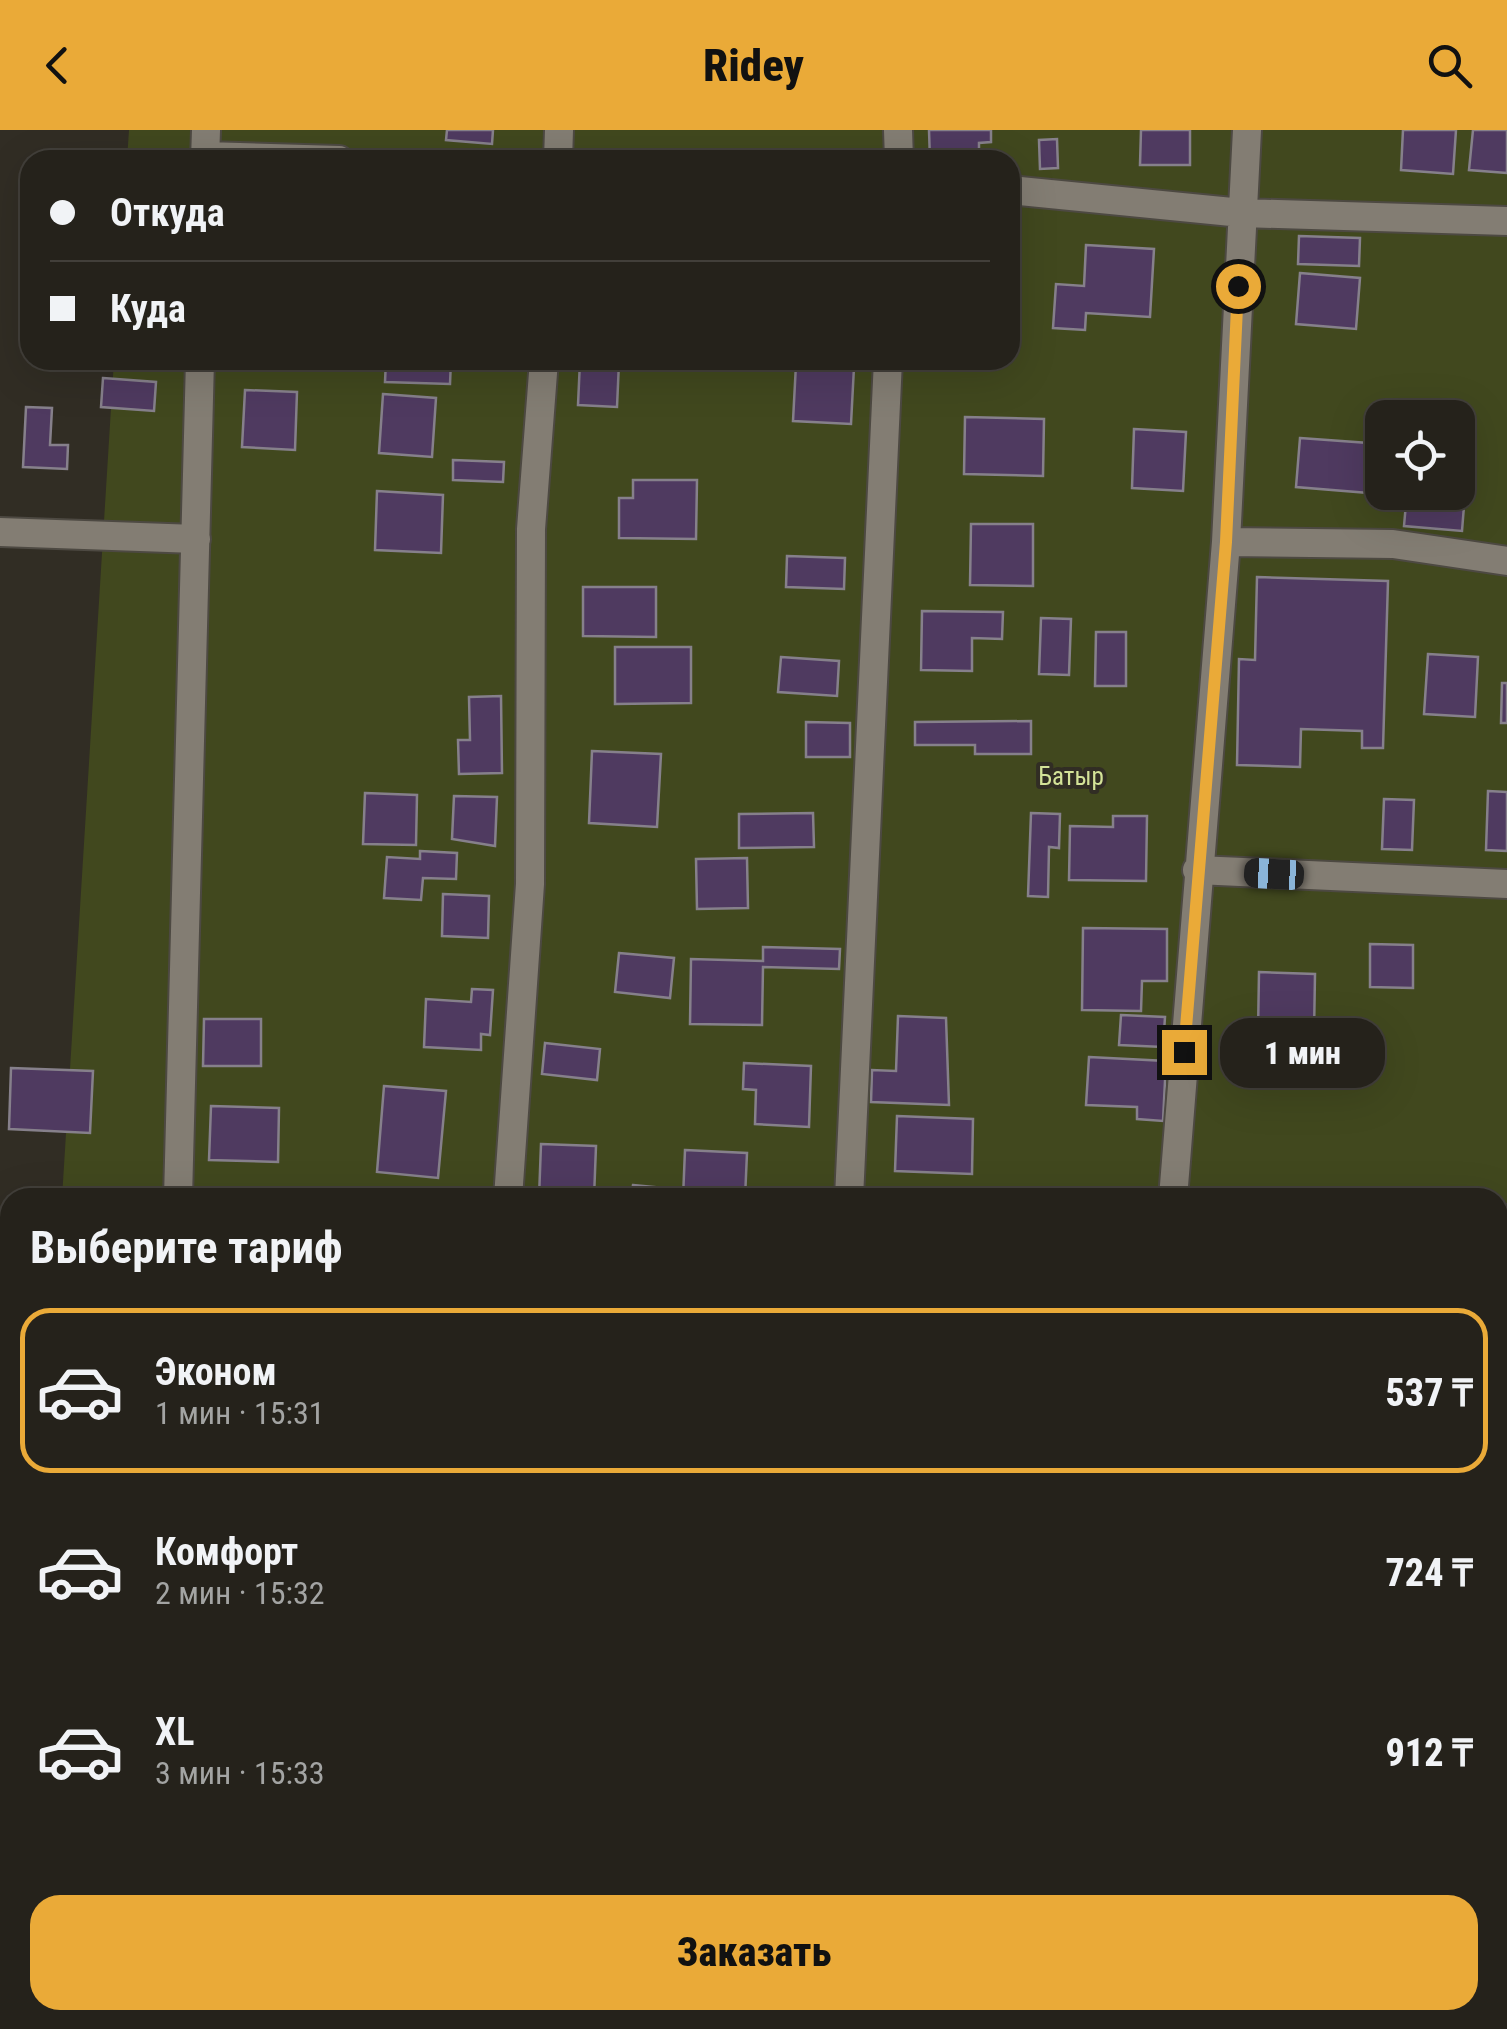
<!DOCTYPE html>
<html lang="ru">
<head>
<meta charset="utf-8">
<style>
  :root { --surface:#25221b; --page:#312f28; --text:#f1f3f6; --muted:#a3a4a3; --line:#423f3a; --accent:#eaaa38 }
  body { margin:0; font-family:"Roboto Condensed",sans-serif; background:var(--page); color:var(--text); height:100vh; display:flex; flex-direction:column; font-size:38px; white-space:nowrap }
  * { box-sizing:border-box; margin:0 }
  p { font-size:32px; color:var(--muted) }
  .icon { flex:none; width:55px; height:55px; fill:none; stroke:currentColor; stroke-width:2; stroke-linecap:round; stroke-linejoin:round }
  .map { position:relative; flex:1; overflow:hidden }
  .sheet { position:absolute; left:0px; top:1058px; width:1508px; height:842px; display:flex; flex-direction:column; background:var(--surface); border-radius:30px 30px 0 0; box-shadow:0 10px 40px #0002,0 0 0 2px var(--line) }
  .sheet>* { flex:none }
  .banner { position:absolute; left:20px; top:20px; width:1000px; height:220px; border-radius:30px; box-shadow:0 10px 40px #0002,0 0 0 2px var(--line); display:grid; align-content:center; height:220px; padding:0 30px; background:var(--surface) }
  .tools { position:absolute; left:1365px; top:270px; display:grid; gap:20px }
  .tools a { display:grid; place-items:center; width:110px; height:110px; border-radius:20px; background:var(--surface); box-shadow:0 10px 40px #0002,0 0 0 2px var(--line); font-size:50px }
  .end { position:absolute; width:45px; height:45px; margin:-22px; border:12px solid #eaaa38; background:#111; box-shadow:0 0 0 5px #111 }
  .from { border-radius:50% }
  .bubble { position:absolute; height:70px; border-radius:30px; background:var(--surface); box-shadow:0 10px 40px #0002,0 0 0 2px var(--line); font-size:32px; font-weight:800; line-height:70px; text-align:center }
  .car { position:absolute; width:30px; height:60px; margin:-30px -15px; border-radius:12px; box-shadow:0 0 8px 2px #0007; background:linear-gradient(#222 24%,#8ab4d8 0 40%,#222 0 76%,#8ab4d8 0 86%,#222 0) }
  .banner b { display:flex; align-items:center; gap:35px; height:95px; font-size:38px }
  .banner b+b { border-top:2px solid var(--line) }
  .banner i { width:25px; height:25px; background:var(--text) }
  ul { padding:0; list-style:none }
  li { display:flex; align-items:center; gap:30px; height:165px; margin:0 20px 15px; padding:0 10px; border:5px solid transparent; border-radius:30px }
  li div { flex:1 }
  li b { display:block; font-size:38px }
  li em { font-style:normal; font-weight:800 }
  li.on { border-color:var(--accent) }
  li>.icon { width:90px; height:90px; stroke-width:1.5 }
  h2 { padding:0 30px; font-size:45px; line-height:120px }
  .cta { display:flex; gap:20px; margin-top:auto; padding:20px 30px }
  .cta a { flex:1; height:115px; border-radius:30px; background:var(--accent); color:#111; font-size:40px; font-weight:800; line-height:115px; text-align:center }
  header { display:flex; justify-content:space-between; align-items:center; height:130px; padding:0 30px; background:var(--accent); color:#111; font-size:45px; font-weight:800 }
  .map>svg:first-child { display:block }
</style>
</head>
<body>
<header><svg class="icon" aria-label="back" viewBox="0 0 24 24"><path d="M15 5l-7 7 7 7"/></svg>Ridey<svg class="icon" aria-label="search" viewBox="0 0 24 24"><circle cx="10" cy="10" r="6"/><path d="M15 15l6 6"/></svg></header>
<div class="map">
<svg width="1507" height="1899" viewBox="0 0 1507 1899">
  <rect width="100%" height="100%" fill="#312d24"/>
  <path fill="#41481e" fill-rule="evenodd" d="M129 0H1507V1899H554L539 1890H1498V1068H62L114 230H1010V30H127ZM1382 288H1458V362H1382Z"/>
  <path fill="#4f3a60" stroke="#86808b" stroke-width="2.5" d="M447 0H493L492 14 446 10Z
    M929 0H991V12L979 13V30H930Z
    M1141 0H1190V35H1140Z
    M1403 0H1456L1453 44 1401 40Z
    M1473 0H1507V43L1469 40Z
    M1057 9 1058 38 1040 39 1039 10Z
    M1299 106 1360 108 1359 136 1298 134Z
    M1086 115 1154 119 1150 187 1086 183 1085 200 1053 198 1056 154 1084 156Z
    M1300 143 1360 148 1356 199 1296 194Z
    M386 230H451L450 254 385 252Z
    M920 230H972V234L919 233Z
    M580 231 619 232 617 277 578 275Z
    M796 234 854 237 851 294 793 291Z
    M103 248 156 252 154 281 101 277Z
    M245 260 297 262 295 320 242 317Z
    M383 264 436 268 432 327 379 323Z
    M26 277 52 278 50 315H68L67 339 23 337Z
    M965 287 1044 289 1043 346 964 344Z
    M1134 299 1186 302 1183 361 1132 358Z
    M1300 308 1382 314V362L1393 365 1296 357Z
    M453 330 504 332 503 352 453 350Z
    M1458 338H1467L1462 401 1404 396 1407 362H1458Z
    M633 350H697L696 409 619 408V368H633Z
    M377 361 443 365 441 423 375 420Z
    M971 394H1033V456L970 455Z
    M787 426 845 428 844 459 786 457Z
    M1257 447 1388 451 1383 618H1362V601L1301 599 1300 637 1237 635 1239 529 1255 530Z
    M583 457H656V507L583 506Z
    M922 481 1003 482 1002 509 972 508V541L921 540Z
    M1041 488 1071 489 1069 545 1039 544Z
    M1096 502H1126V556H1095Z
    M615 517H691V573L615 574Z
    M1428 524 1478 527 1475 587 1424 584Z
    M781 527 839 531 837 566 778 562Z
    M1502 553H1507V593H1501Z
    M501 566 502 643 459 644 458 610H470L469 567Z
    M1031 591V624H975V615H915V592Z
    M806 592 850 593V627H806Z
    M592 621 661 624 657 697 589 693Z
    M1488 661 1507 662V721L1486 720Z
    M365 663 417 665 416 715 363 714Z
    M454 666 497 667 495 716 452 709Z
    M1384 669 1414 670 1412 720 1382 719Z
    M813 683 814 717 739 718V684Z
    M1031 683 1060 684 1059 718 1049 717 1048 767 1028 766Z
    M1113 686H1147L1146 751 1069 750 1070 696 1113 697Z
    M420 721 457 723 456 749 423 748 421 770 384 768 387 727 420 729Z
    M747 728 748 778 697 779 696 729Z
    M443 764 489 766 488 808 442 806Z
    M1083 798 1167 799V851H1142L1141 881 1082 880Z
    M1370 814 1413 815V858L1370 857Z
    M763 817 840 819 839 839 763 837 762 895 690 894 691 829 763 831Z
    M619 823 674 828 670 868 615 862Z
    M1259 842 1315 844 1314 904 1258 903Z
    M472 859 493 860 490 905 481 904V920L424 917 426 869 471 872Z
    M1121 885 1165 887 1163 917 1119 915Z
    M898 886 946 888 949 975 871 972 872 940 896 941Z
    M204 889H261V936H203Z
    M545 913 600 919 597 950 542 944Z
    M1089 927 1166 931 1163 991 1137 989V977L1086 975Z
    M744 933 811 936 809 997 755 994 756 960 743 959Z
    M11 938 93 941 90 1003 9 999Z
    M384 956 446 961 438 1048 377 1042Z
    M211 976 279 978 278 1032 209 1030Z
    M897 986 973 989 972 1044 895 1041Z
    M541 1014 596 1016 594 1068H539Z
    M685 1020 747 1023 745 1068H683Z
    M633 1055 663 1058V1068H631Z
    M1498 1499H1507V1568H1498Z
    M1078 1890H1107L1106 1899H1078Z
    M1312 1890H1367V1899H1312Z"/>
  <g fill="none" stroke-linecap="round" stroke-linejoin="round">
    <g stroke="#4d4942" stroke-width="32">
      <path id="street" d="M898 0 899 30
        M206 26 339 30
        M205 30 206 0
        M558 30 559 0
        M1010 60 1242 83 1507 91
        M0 402 196 409
        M1226 412 1393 414 1507 431
        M1197 740 1507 754
        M178 1068 200 230
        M508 1068 530 754 531 399 544 230
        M849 1068 888 230
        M1173 1068 1226 412 1247 0
        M1498 1089H1507
        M1498 1437H1507
        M1498 1774 1507 1775
        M1143 1899V1890"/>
    </g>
    <g stroke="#4d4942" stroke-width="42">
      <path id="secondary" d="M0 1202 10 1206
        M976 1890 983 1899"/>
    </g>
    <use href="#street" stroke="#837d73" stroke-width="28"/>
    <use href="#secondary" stroke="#837d73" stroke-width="38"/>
  </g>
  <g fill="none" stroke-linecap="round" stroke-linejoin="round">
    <path stroke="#eaaa38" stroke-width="12" d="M1184 922 1226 412 1238 156"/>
  </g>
  <g text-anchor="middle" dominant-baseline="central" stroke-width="8" stroke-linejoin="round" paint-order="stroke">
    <g font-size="25" fill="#d4e398" stroke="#312d24">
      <text x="1071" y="646">Батыр</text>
    </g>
  </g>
</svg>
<div class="tools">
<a><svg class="icon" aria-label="locate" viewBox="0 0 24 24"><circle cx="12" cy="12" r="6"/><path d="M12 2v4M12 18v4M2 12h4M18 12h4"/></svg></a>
</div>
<i class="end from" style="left:1238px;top:156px"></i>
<i class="end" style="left:1184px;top:922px"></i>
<div class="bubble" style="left:1220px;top:888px;width:165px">1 мин</div>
<i class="car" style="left:1274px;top:744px;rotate:273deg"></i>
<div class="banner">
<b><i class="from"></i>Откуда</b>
<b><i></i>Куда</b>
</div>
<section class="sheet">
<h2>Выберите тариф</h2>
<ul>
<li class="on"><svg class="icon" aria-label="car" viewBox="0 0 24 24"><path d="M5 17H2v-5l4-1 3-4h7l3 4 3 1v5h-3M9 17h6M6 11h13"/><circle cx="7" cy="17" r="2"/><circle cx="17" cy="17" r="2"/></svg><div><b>Эконом</b><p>1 мин · 15:31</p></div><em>537 ₸</em></li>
<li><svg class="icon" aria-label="car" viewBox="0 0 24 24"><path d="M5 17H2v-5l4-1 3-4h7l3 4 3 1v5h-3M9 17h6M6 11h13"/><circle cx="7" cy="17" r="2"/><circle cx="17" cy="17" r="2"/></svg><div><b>Комфорт</b><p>2 мин · 15:32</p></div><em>724 ₸</em></li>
<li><svg class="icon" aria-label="car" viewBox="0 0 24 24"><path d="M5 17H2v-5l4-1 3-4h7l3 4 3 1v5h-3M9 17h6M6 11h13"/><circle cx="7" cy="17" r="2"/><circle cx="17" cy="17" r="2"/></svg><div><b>XL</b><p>3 мин · 15:33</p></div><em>912 ₸</em></li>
</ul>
<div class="cta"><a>Заказать</a></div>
</section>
</div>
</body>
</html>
